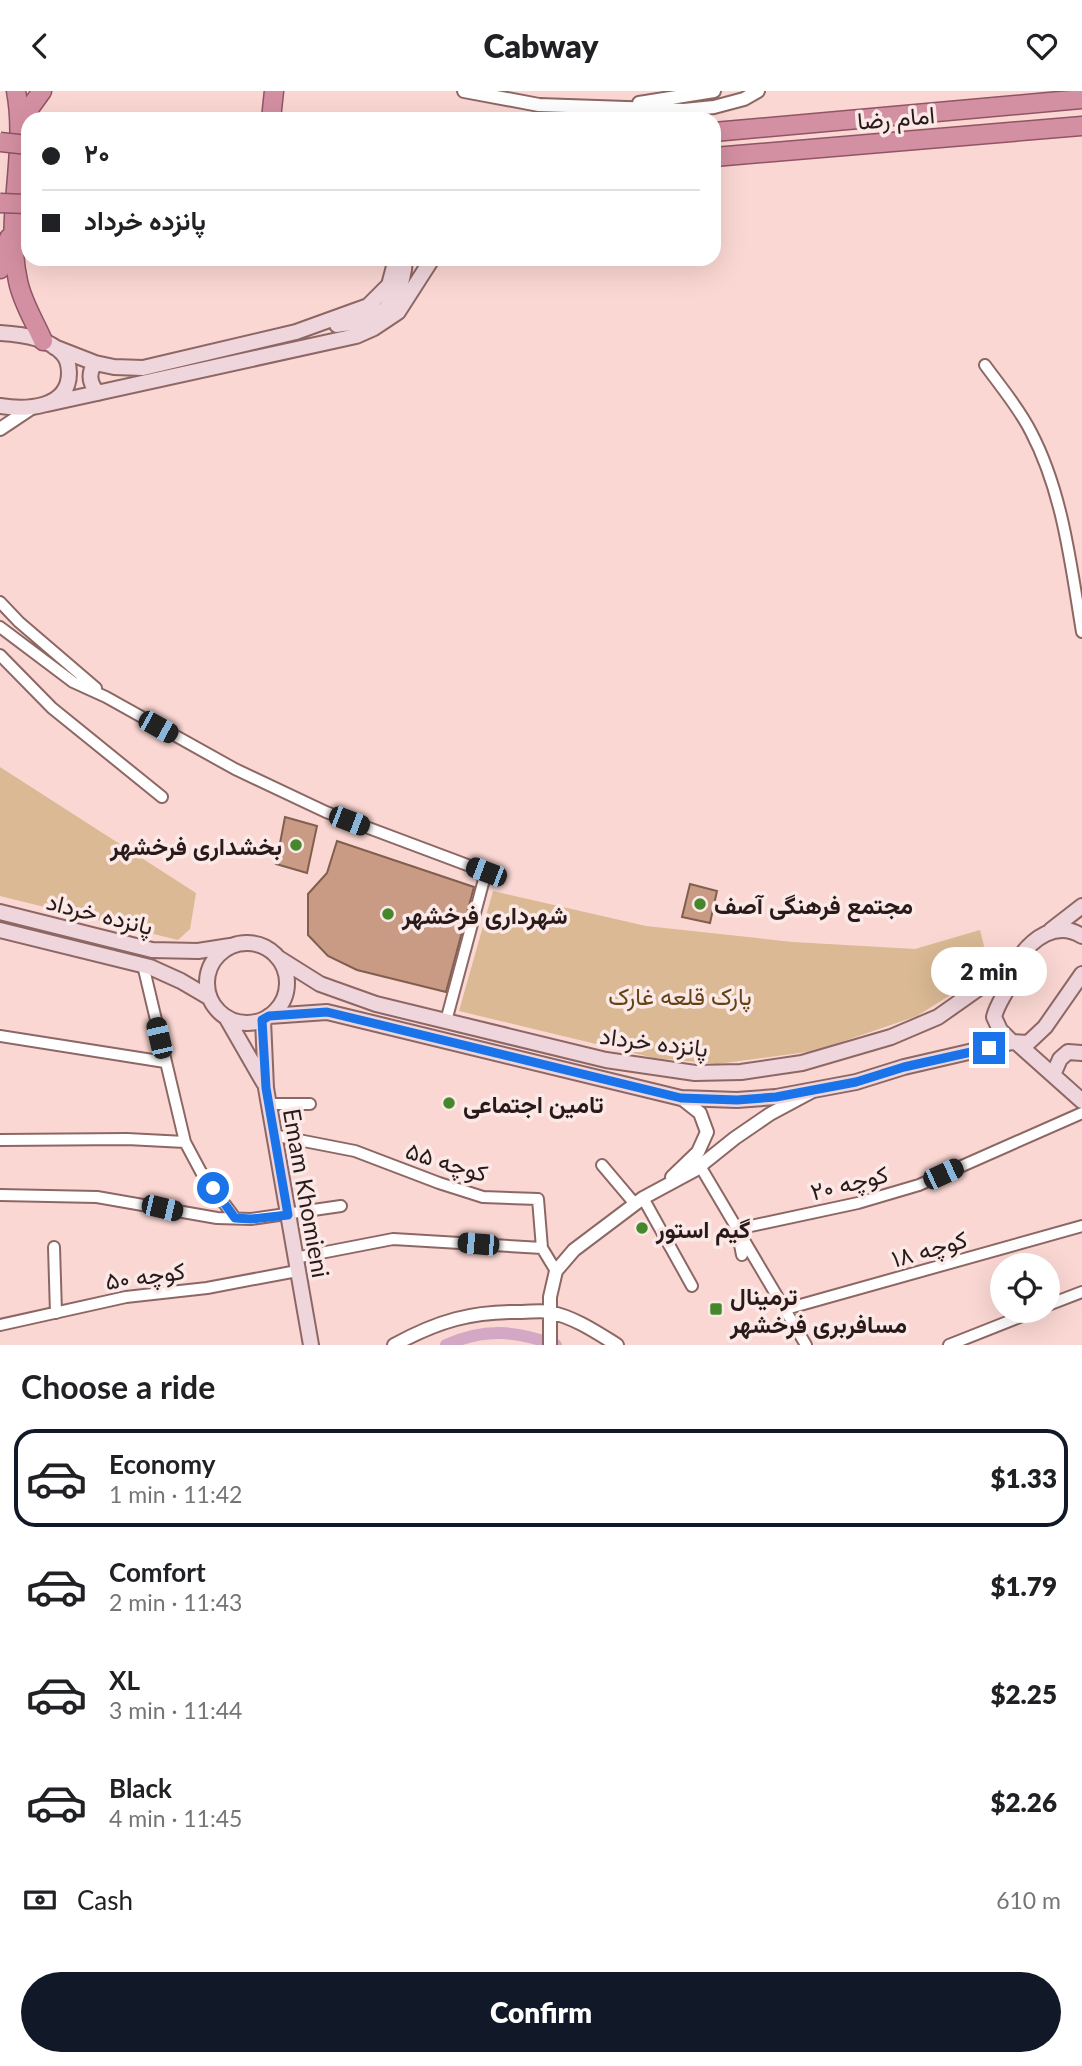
<!DOCTYPE html>
<html lang="en">
<head>
<meta charset="utf-8">
<style>
  :root { --surface:#fff; --page:#f6f6f6; --text:#202124; --muted:#757577; --line:#e0e0e0; --accent:#111827 }
  body { margin:0; font-family:Lato,Vazirmatn,sans-serif; background:var(--page); color:var(--text); height:100vh; display:flex; flex-direction:column; font-size:26px; white-space:nowrap }
  * { box-sizing:border-box; margin:0 }
  p { font-size:23px; color:var(--muted) }
  .icon { flex:none; width:38px; height:38px; fill:none; stroke:currentColor; stroke-width:2; stroke-linecap:round; stroke-linejoin:round }
  .map { position:relative; height:1254px; overflow:hidden }
  .panel { display:flex; flex-direction:column; background:var(--surface); flex:1 }
  .panel>* { flex:none }
  .hud { position:absolute; left:21px; top:21px; width:700px; height:154px; border-radius:21px; box-shadow:0 7px 28px #0002; display:grid; align-content:center; height:154px; padding:0 21px; background:var(--surface) }
  .controls { position:absolute; left:990px; top:1162px; display:grid; gap:14px }
  .controls a { display:grid; place-items:center; width:70px; height:70px; border-radius:50%; background:var(--surface); box-shadow:0 7px 28px #0002; font-size:35px }
  .end { position:absolute; width:32px; height:32px; margin:-16px; border:9px solid #1a73e8; background:#fff; box-shadow:0 0 0 4px #fff }
  .from { border-radius:50% }
  .bubble { position:absolute; height:49px; border-radius:24px; background:var(--surface); box-shadow:0 7px 28px #0002; font-size:23px; font-weight:800; line-height:49px; text-align:center }
  .car { position:absolute; width:21px; height:42px; margin:-21px -10px; border-radius:9px; box-shadow:0 0 5px 2px #0007; background:linear-gradient(#222 24%,#8ab4d8 0 40%,#222 0 76%,#8ab4d8 0 86%,#222 0) }
  .hud b { display:flex; align-items:center; gap:24px; height:66px; font-size:26px }
  .hud b+b { border-top:2px solid var(--line) }
  .hud i { width:18px; height:18px; background:var(--text) }
  ul { padding:0; list-style:none }
  li { display:flex; align-items:center; gap:21px; height:98px; margin:0 14px 10px; padding:0 7px; border:4px solid transparent; border-radius:21px }
  li div { flex:1 }
  li b { display:block; font-size:26px }
  li em { font-style:normal; font-weight:800 }
  li.on { border-color:var(--accent) }
  li>.icon { width:63px; height:63px; stroke-width:1.5 }
  h2 { padding:0 21px; font-size:32px; line-height:84px }
  .pay { display:flex; align-items:center; gap:18px; height:77px; padding:0 21px; font-size:26px }
  .pay p { margin-inline-start:auto }
  .cta { display:flex; gap:14px; margin-top:auto; padding:14px 21px }
  .cta a { flex:1; height:80px; border-radius:42px; background:var(--accent); color:#fff; font-size:28px; font-weight:800; line-height:80px; text-align:center }
  header { display:flex; justify-content:space-between; align-items:center; height:91px; padding:0 21px; background:var(--surface); font-size:32px; font-weight:800 }
  .map>svg:first-child { display:block }
</style>
</head>
<body>
<header><svg class="icon" aria-label="back" viewBox="0 0 24 24"><path d="M15 5l-7 7 7 7"/></svg>Cabway<svg class="icon" aria-label="heart" viewBox="0 0 24 24"><path d="M12 20l-8-8c-3-5 5-10 8-4 3-6 11-1 8 4z"/></svg></header>
<div class="map">
<svg width="1082" height="1254" viewBox="0 0 1082 1254">
  <rect width="100%" height="100%" fill="#fad7d3"/>
  <path fill="#dab994" d="M0 676 196 802 190 838 178 849 0 805Z
    M493 800 646 835 793 851 915 858 980 839 990 879 917 925 815 960 717 973 654 967 459 920Z"/>
  <g fill="none" stroke-linecap="round" stroke-linejoin="round">
    <path stroke="#d4a8c4" stroke-width="12" d="M446 1254C486 1236 516 1240 556 1254"/>
  </g>
  <path fill="#c99b84" stroke="#805f4f" stroke-width="2" d="M285 726 317 735 307 782 276 773Z
    M337 750 474 796 446 901 357 879 328 865 308 844V803L327 782Z
    M690 793 717 800 710 832 682 826Z"/>
  <g fill="none" stroke-linecap="round" stroke-linejoin="round">
    <g stroke="#8d6764" stroke-width="14">
      <path id="minor" d="M985 274C1001 296 1019 317 1031 341 1063 402 1071 475 1082 541
        M0 511 19 531 96 597
        M0 536 73 591 106 606 235 678 326 721 486 781 446 930
        M0 564 52 617 162 706
        M143 874 185 1051 201 1081 235 1127
        M0 945 165 971
        M268 1013H310
        M273 1044 355 1060 439 1092 483 1106 538 1108 542 1157 556 1180
        M0 1049 127 1048 185 1051
        M602 1074 635 1113
        M700 1075 806 1254
        M0 1104 97 1106 217 1127 251 1128 341 1115
        M643 1107 692 1195
        M54 1156 56 1222
        M742 1164 737 1138 858 1112 919 1094 1082 1022
        M295 1167 393 1148 542 1157
        M1048 1214 1082 1201
        M786 1218 1082 1135
        M0 1234 126 1206 207 1197 297 1180
        M949 1254 1035 1220"/>
    </g>
    <g stroke="#8d6764" stroke-width="16">
      <path id="tertiary" d="M464 0 539 14 684 19 714 16 744 8 758 0
        M639 12 714 0
        M0 338 33 316
        M672 1086 698 1061 707 1041 700 1022 681 1007
        M394 1254C438 1230 472 1220 522 1221 531 1221 541 1219 549 1221 574 1226 596 1241 617 1254
        M550 1254V1206L556 1180 574 1159 643 1107 695 1079 735 1047 770 1023 811 1001"/>
    </g>
    <g stroke="#8d6764" stroke-width="18">
      <path id="secondary" d="M337 234C347 232 361 232 370 228 394 218 404 192 405 168
        M0 242C20 243 48 247 62 262 67 267 69 275 69 282 69 318 26 319 0 315
        M54 256 95 272 114 276 143 277 296 241 368 215 389 194 396 168
        M95 272C88 283 89 292 98 302
        M47 313 356 245 374 237 398 221 432 168
        M0 821 152 859 198 860 230 855
        M0 839 150 876 181 890 210 907
        M1051 839 1082 815
        M1082 845C1057 829 1032 847 1017 870 1012 877 1013 888 1008 896 1003 907 997 914 994 926L1000 939 1012 951 1028 952 1045 936 1082 883
        M207 892a40 40 0 1 1 80 0a40 40 0 1 1-80 0Z
        M277 866 320 893 376 913 606 969 695 982 741 981 802 972 891 946 938 926 1016 871
        M269 925 327 921 681 1007 737 1009 776 1006 856 991 904 976 1012 951
        M226 926 264 992
        M263 929 266 997 311 1254
        M1017 952 1082 1010
        M1053 984 1060 968 1068 961 1082 962"/>
    </g>
    <g stroke="#915464" stroke-width="21">
      <path id="trunk" d="M16 0C28 63 4 127 18 190 22 211 35 231 43 250
        M271 28 274 0
        M21 29 42 0
        M714 41 1082 8
        M714 66 1082 35
        M0 178 9 147"/>
    </g>
    <use href="#minor" stroke="#fff" stroke-width="10"/>
    <use href="#tertiary" stroke="#fff" stroke-width="12"/>
    <use href="#secondary" stroke="#efd5dc" stroke-width="14"/>
    <use href="#trunk" stroke="#d490a3" stroke-width="18"/>
    <g stroke="#915464" stroke-width="21" stroke-linecap="butt">
      <path id="trunk-bridge" d="M0 51 28 54
        M0 112 26 113"/>
    </g>
    <use href="#trunk-bridge" stroke="#d490a3" stroke-width="18"/>
  </g>
  <g fill="none" stroke-linecap="round" stroke-linejoin="round">
    <path stroke="#1a73e8" stroke-width="9" d="M213 1097 235 1127 251 1128 288 1124 266 997 262 929 269 925 327 921 681 1007 737 1009 776 1006 856 991 904 976 989 957"/>
  </g>
  <g fill="#44882b" stroke="#fbe9e7" stroke-width="2.5">
    <circle cx="296" cy="754" r="7"/>
    <circle cx="700" cy="813" r="7"/>
    <circle cx="388" cy="823" r="7"/>
    <circle cx="449" cy="1012" r="7"/>
    <circle cx="642" cy="1137" r="7"/>
    <rect x="709" y="1211" width="14" height="14" rx="3.5"/>
  </g>
  <g text-anchor="middle" dominant-baseline="central" stroke-width="7" stroke-linejoin="round" paint-order="stroke">
    <g font-size="24" fill="#291a19" stroke="#fbe9e7">
      <text transform="translate(896 26) rotate(-5)">امام رضا</text>
      <text transform="translate(100 822) rotate(14)">پانزده خرداد</text>
      <text transform="translate(654 950) rotate(7)">پانزده خرداد</text>
      <text transform="translate(447 1070) rotate(17)">کوچه ۵۵</text>
      <text transform="translate(849 1091) rotate(-14)">کوچه ۲۰</text>
      <text transform="translate(307 1102) rotate(80)">Emam Khomieni</text>
      <text transform="translate(929 1157) rotate(-16)">کوچه ۱۸</text>
      <text transform="translate(145 1184) rotate(-8)">کوچه ۵۰</text>
    </g>
    <g font-size="24" font-weight="bold" fill="#291a19" stroke="#fbe9e7" text-anchor="start">
      <text x="282" y="754" text-anchor="end">بخشداری فرخشهر</text>
      <text x="714" y="813">مجتمع فرهنگی آصف</text>
      <text x="402" y="823">شهرداری فرخشهر</text>
      <text x="463" y="1012">تامین اجتماعی</text>
      <text x="656" y="1137">گیم استور</text>
      <text x="730" y="1204">ترمینال<tspan x="730" dy="28">مسافربری فرخشهر</tspan></text>
    </g>
    <g font-size="24" fill="#644216" stroke="#fbe9e7">
      <text x="680" y="904">پارک قلعه غارک</text>
    </g>
  </g>
</svg>
<div class="controls">
<a><svg class="icon" aria-label="locate" viewBox="0 0 24 24"><circle cx="12" cy="12" r="6"/><path d="M12 2v4M12 18v4M2 12h4M18 12h4"/></svg></a>
</div>
<i class="end from" style="left:213px;top:1097px"></i>
<i class="end" style="left:989px;top:957px"></i>
<div class="bubble" style="left:931px;top:856px;width:116px">2 min</div>
<i class="car" style="left:158px;top:636px;rotate:119deg"></i>
<i class="car" style="left:349px;top:730px;rotate:111deg"></i>
<i class="car" style="left:486px;top:781px;rotate:291deg"></i>
<i class="car" style="left:159px;top:947px;rotate:347deg"></i>
<i class="car" style="left:943px;top:1083px;rotate:65deg"></i>
<i class="car" style="left:162px;top:1117px;rotate:103deg"></i>
<i class="car" style="left:478px;top:1153px;rotate:275deg"></i>
<div class="hud">
<b><i class="from"></i>۲۰</b>
<b><i></i>پانزده خرداد</b>
</div>
</div>
<section class="panel">
<h2>Choose a ride</h2>
<ul>
<li class="on"><svg class="icon" aria-label="car" viewBox="0 0 24 24"><path d="M5 17H2v-5l4-1 3-4h7l3 4 3 1v5h-3M9 17h6M6 11h13"/><circle cx="7" cy="17" r="2"/><circle cx="17" cy="17" r="2"/></svg><div><b>Economy</b><p>1 min · 11:42</p></div><em>$1.33</em></li>
<li><svg class="icon" aria-label="car" viewBox="0 0 24 24"><path d="M5 17H2v-5l4-1 3-4h7l3 4 3 1v5h-3M9 17h6M6 11h13"/><circle cx="7" cy="17" r="2"/><circle cx="17" cy="17" r="2"/></svg><div><b>Comfort</b><p>2 min · 11:43</p></div><em>$1.79</em></li>
<li><svg class="icon" aria-label="car" viewBox="0 0 24 24"><path d="M5 17H2v-5l4-1 3-4h7l3 4 3 1v5h-3M9 17h6M6 11h13"/><circle cx="7" cy="17" r="2"/><circle cx="17" cy="17" r="2"/></svg><div><b>XL</b><p>3 min · 11:44</p></div><em>$2.25</em></li>
<li><svg class="icon" aria-label="car" viewBox="0 0 24 24"><path d="M5 17H2v-5l4-1 3-4h7l3 4 3 1v5h-3M9 17h6M6 11h13"/><circle cx="7" cy="17" r="2"/><circle cx="17" cy="17" r="2"/></svg><div><b>Black</b><p>4 min · 11:45</p></div><em>$2.26</em></li>
</ul>
<div class="pay"><svg class="icon" aria-label="cash" viewBox="0 0 24 24"><path d="M3 7h18v10H3z"/><circle cx="12" cy="12" r="2"/></svg>Cash<p>610 m</p></div>
<div class="cta"><a>Confirm</a></div>
</section>
</body>
</html>
